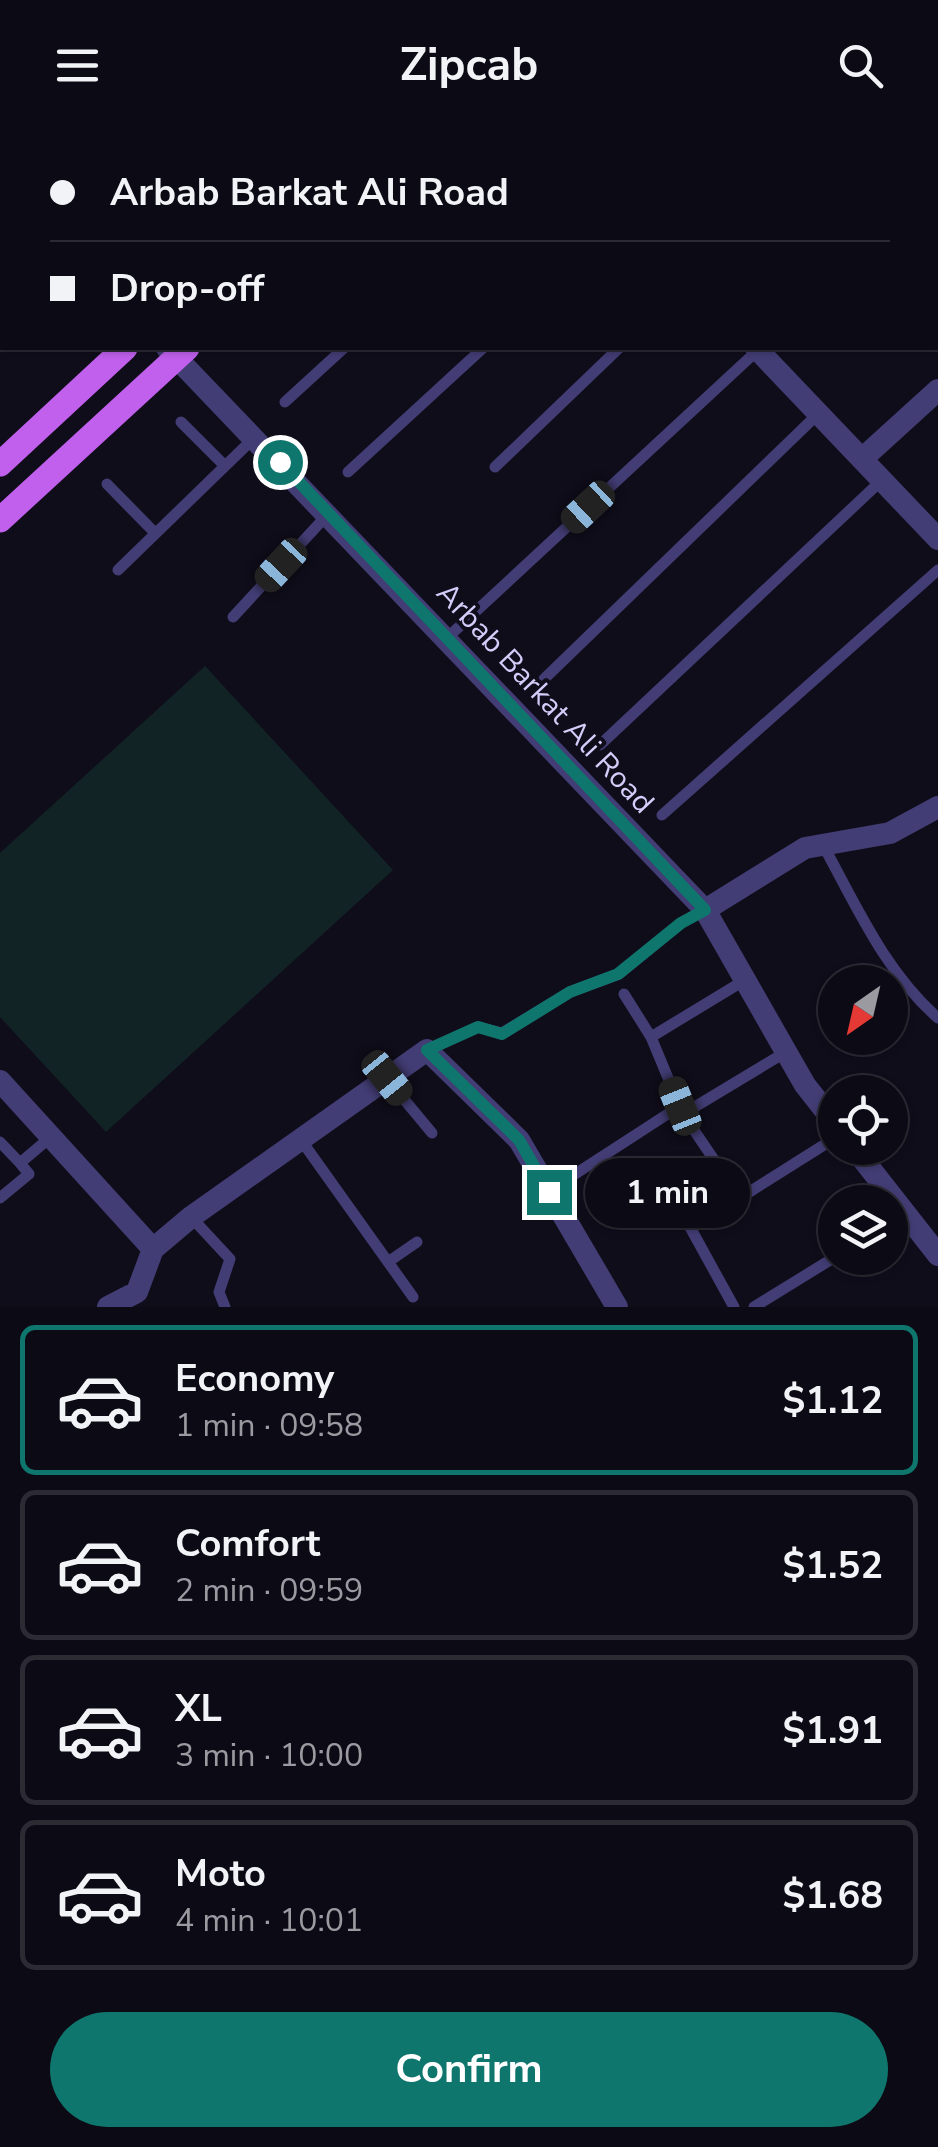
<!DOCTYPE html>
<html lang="en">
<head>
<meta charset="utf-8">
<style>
  :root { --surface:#0c0a14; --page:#1a1822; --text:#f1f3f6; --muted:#9a9aa0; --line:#2c2b34; --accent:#0f766e }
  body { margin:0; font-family:"Nunito Sans",sans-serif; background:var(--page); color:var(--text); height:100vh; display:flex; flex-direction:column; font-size:38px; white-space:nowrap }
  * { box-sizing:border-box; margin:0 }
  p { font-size:32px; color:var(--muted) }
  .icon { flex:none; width:55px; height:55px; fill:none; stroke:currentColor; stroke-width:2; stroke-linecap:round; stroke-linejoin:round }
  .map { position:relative; height:1177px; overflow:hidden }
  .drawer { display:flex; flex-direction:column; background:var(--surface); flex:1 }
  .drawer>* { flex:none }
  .top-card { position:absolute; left:0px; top:0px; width:940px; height:220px; box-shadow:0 2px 8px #0004,0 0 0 2px var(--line); display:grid; align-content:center; height:220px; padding:0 50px; background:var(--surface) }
  .needle { width:65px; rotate:214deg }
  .buttons { position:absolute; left:818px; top:835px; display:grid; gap:20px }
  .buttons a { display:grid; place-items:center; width:90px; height:90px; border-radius:50%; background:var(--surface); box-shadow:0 2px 8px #0004,0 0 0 2px var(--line); font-size:50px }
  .end { position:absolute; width:45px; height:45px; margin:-22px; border:12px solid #0f766e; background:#fff; box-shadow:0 0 0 5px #fff }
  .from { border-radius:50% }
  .bubble { position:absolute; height:70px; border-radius:35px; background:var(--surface); box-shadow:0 2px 8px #0004,0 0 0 2px var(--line); font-size:32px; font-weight:700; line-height:70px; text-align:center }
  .car { position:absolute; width:30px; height:60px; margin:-30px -15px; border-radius:12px; box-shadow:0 0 8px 2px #0007; background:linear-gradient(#222 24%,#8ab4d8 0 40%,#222 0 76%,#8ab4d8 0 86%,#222 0) }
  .top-card b { display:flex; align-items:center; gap:35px; height:95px; font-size:38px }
  .top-card b+b { border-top:2px solid var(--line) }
  .top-card i { width:25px; height:25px; background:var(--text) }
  ul { padding:18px 0 0; list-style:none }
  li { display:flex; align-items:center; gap:30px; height:150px; margin:0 20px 15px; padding:0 30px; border:5px solid var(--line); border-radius:15px }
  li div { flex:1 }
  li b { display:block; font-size:38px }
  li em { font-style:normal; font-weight:700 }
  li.current { border-color:var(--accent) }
  li>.icon { width:90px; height:90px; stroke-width:1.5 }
  .primary-button { display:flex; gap:20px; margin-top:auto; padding:20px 50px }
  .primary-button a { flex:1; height:115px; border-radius:60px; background:var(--accent); color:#fff; font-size:40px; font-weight:700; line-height:115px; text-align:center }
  header { display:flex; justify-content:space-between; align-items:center; height:130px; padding:0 50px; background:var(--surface); font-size:45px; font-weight:700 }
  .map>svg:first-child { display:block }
</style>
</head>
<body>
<header><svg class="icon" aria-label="menu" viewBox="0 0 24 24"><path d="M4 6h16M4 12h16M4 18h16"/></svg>Zipcab<svg class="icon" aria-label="search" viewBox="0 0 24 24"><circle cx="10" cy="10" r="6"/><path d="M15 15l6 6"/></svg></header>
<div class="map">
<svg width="938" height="1177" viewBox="0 0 938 1177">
  <rect width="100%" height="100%" fill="#100d1b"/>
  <path fill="#112324" d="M205 536 393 740 106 1002 0 887V723Z"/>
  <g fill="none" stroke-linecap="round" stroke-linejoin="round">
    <path stroke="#423d74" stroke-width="11" d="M714 2 717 0
      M846 2 849 0
      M285 272 344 218
      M181 292 225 336
      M495 337 619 218
      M348 342 483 218
      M107 354 155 403
      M118 440 256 306
      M233 487 329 383
      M447 508 759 219
      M544 549 819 283
      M600 615 882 350
      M662 685 938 440
      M823 715C856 775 885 842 938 888
      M624 864 651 907 683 984 740 1068 835 1008
      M651 907 745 850
      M427 920 478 897 502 903 570 862 619 844 681 793 705 780
      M387 949 432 1003
      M683 984 786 922
      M301 1010 413 1167
      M0 1012 20 1033
      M549 1061 680 976
      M0 1068 29 1044 20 1033 52 1006
      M191 1087 230 1129 219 1162 225 1177
      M685 1088 734 1177
      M388 1132 417 1112
      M754 1177 835 1127"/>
    <path stroke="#423d74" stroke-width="22" d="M550 0 552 2
      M167 218 705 780 805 955 835 993
      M756 218 938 409
      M862 329 938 260
      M705 780 805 718 890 703 938 677
      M0 951 153 1119
      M854 1018 938 1125
      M108 1177 137 1162 153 1119 191 1087 427 920 519 1010 617 1177"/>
    <path stroke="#c060ed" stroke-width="25" d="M361 2 364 0
      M414 2 416 0
      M0 334 125 218
      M0 390 187 218"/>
  </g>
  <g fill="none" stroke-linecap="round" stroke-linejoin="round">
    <path stroke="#0f766e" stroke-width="12" d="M280 332 705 780 681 793 618 844 570 862 502 904 478 897 427 920 519 1010 549 1062"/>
  </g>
  <g text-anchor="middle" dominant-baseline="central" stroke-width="8" stroke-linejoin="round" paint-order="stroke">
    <g font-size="30" fill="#d4ccf9" stroke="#100d1b">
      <text transform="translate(545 568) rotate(47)">Arbab Barkat Ali Road</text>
    </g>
  </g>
</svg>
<div class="buttons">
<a><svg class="needle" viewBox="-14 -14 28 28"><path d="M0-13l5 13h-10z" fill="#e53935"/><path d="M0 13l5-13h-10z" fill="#9a9aa0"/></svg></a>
<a><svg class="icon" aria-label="locate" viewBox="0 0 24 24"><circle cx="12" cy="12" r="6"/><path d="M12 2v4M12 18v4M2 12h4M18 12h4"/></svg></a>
<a><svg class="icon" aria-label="layers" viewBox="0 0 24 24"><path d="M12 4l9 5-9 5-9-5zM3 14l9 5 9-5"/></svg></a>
</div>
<i class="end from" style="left:280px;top:332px"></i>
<i class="end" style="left:549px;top:1062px"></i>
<div class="bubble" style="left:585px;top:1028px;width:165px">1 min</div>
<i class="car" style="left:588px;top:377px;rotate:227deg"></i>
<i class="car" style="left:281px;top:435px;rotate:223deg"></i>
<i class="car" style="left:387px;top:948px;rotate:141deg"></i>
<i class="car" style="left:680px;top:976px;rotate:338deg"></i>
<div class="top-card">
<b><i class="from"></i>Arbab Barkat Ali Road</b>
<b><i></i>Drop-off</b>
</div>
</div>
<section class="drawer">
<ul>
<li class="current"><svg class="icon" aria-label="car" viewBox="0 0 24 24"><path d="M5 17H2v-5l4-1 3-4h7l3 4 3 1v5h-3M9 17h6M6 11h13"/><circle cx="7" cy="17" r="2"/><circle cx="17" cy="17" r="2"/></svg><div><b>Economy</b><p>1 min · 09:58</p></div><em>$1.12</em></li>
<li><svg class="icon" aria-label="car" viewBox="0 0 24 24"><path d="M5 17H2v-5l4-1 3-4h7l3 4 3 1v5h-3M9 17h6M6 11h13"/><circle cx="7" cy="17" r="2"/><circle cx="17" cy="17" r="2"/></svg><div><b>Comfort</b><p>2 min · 09:59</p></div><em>$1.52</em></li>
<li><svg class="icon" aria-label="car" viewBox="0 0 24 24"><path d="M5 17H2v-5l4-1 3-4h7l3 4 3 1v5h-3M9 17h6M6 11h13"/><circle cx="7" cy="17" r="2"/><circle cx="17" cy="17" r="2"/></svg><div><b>XL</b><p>3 min · 10:00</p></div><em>$1.91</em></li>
<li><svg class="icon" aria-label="car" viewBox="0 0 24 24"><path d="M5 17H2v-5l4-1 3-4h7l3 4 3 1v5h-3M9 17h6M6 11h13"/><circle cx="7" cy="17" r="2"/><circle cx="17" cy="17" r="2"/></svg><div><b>Moto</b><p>4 min · 10:01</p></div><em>$1.68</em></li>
</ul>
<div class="primary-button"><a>Confirm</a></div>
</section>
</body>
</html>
